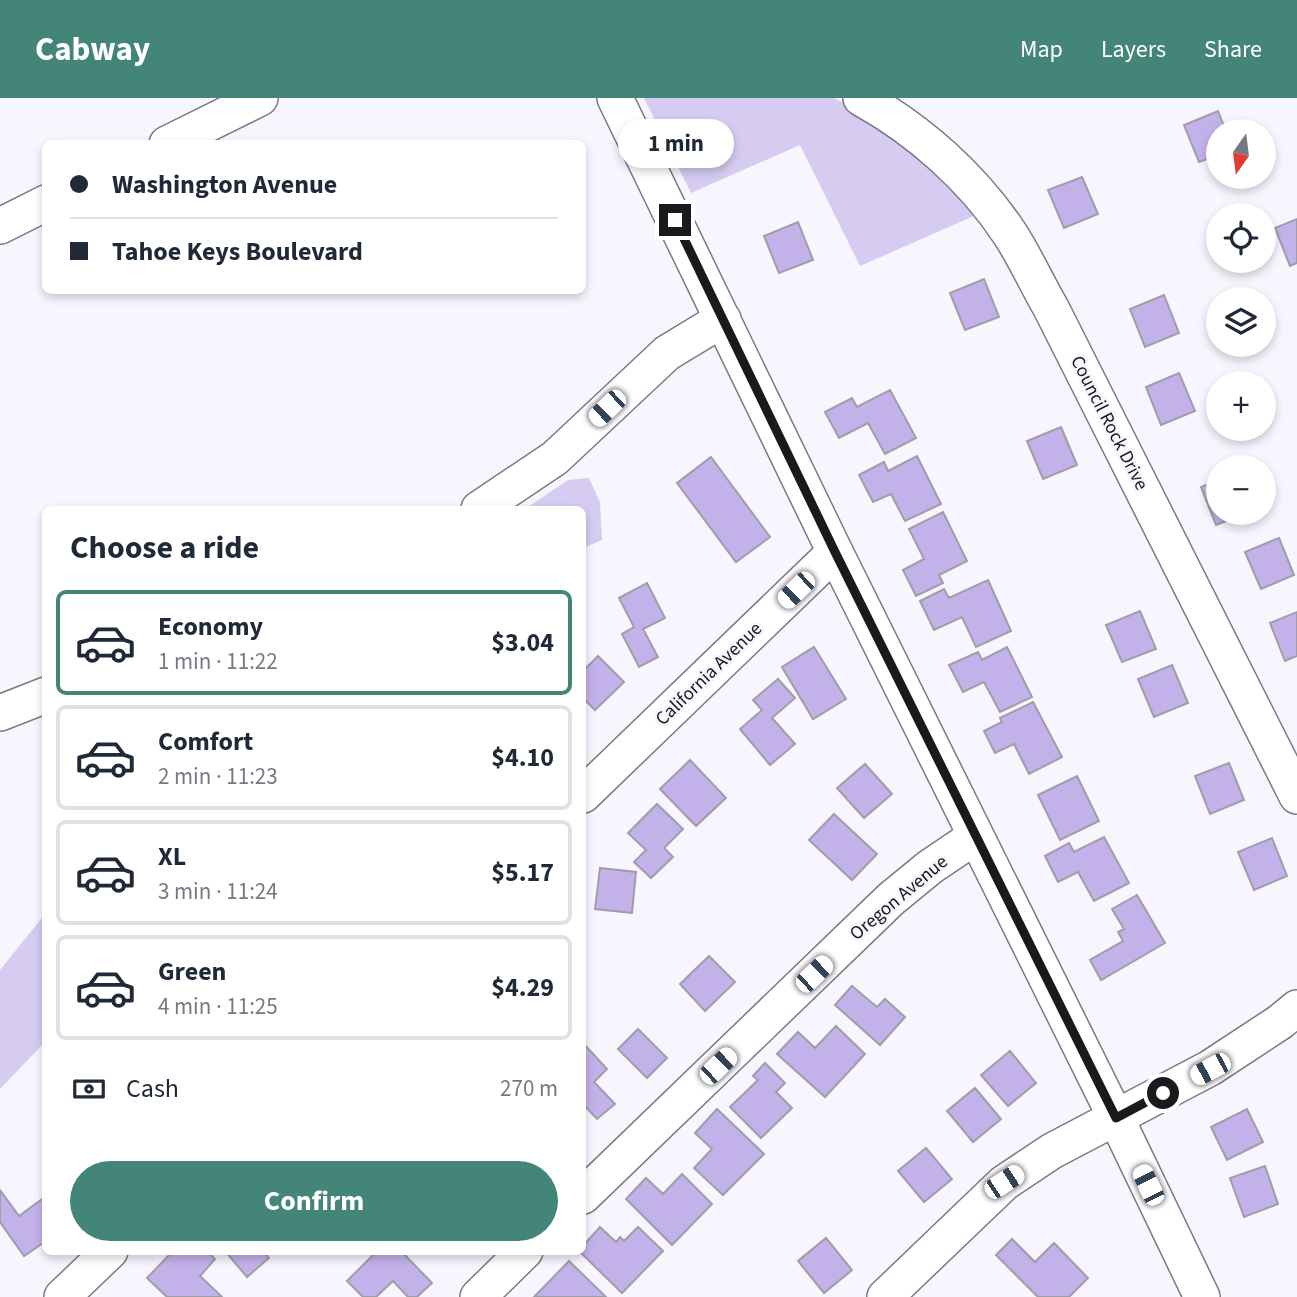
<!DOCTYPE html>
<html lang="en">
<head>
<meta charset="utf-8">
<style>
  :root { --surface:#fff; --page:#f6f6f7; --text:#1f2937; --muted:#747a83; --line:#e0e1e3; --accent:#438679 }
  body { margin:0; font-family:"Source Sans 3",sans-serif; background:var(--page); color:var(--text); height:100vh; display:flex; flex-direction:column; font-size:26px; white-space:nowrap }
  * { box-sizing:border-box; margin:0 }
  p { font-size:23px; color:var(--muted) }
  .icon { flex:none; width:38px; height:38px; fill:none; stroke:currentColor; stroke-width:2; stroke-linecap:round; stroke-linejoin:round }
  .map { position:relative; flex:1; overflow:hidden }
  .details { position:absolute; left:42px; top:408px; width:544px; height:749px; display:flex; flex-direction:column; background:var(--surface); border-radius:10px; box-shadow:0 4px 10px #0003 }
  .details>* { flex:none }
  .top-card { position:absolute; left:42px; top:42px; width:544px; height:154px; border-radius:10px; box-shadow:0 4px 10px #0003; display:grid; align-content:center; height:154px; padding:0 28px; background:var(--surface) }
  .needle { width:46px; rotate:194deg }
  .controls { position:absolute; left:1206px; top:21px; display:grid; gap:14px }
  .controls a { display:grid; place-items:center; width:70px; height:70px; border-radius:50%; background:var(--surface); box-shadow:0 4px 10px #0003; font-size:35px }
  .end { position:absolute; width:32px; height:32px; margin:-16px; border:9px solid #1a191d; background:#fff; box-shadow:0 0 0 4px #fff }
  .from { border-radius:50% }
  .bubble { position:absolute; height:49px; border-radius:24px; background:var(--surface); box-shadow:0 4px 10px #0003; font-size:23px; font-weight:700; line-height:49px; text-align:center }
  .car { position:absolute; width:21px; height:42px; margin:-21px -10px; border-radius:9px; box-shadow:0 0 5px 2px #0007; background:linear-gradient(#fff 24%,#345 0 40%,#fff 0 76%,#345 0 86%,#fff 0) }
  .top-card b { display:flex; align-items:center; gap:24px; height:66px; font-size:26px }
  .top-card b+b { border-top:2px solid var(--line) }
  .top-card i { width:18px; height:18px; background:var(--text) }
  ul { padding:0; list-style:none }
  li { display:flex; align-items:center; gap:21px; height:105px; margin:0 14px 10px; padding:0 14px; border:4px solid var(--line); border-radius:10px }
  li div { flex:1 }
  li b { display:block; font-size:26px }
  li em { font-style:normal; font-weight:700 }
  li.selected { border-color:var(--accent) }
  li>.icon { width:63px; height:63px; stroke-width:1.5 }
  h2 { padding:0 28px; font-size:32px; line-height:84px }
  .pay { display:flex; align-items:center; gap:18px; height:77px; padding:0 28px; font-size:26px }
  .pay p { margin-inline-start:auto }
  .button { display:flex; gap:14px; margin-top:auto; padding:14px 28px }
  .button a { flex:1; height:80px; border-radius:42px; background:var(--accent); color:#fff; font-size:28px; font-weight:700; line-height:80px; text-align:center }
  header { display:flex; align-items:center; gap:42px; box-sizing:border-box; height:98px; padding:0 35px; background:var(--accent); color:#fff }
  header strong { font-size:33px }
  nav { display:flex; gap:38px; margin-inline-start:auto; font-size:24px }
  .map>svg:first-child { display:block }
</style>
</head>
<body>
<header>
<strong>Cabway</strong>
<nav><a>Map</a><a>Layers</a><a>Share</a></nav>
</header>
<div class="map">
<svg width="1297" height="1199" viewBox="0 0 1297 1199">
  <rect width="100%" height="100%" fill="#f7f5fd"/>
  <path fill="#d6cbf1" d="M644 0H834C890 30 937 71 983 114L860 168 800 47 691 95Z
    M589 380 600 404 602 442 583 450V411H525L568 382Z
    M45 816V944L0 991V872Z"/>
  <path fill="#c3b1e9" stroke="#a09da9" stroke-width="2" d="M1218 13 1226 33H1218V57L1199 64 1184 27Z
    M1082 79 1098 116 1064 130 1048 92Z
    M1297 121V165L1290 168 1275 130Z
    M798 124 813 162 779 175 764 138Z
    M984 181 999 219 965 232 950 195Z
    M1164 197 1179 235 1145 249 1130 211Z
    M1179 275 1195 313 1161 327 1146 289Z
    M890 292 916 340 885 356 868 325 839 340 825 314 852 300 857 309Z
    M1061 329 1077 367 1043 381 1027 343Z
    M917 358 941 406 905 423 891 396 873 404 859 377 884 364 888 373Z
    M711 359 770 439 736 464 677 385Z
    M1218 382V415H1247L1216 427 1201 389Z
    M943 414 967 463 939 477 943 485 916 498 903 472 924 461 909 431Z
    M1279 440 1294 477 1261 491 1245 454Z
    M988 482 1011 533 976 549 962 519 934 532 920 503 944 491 949 500Z
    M647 485 665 520 643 531 658 559 639 569 622 536 634 529 619 500Z
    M1140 513 1156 551 1122 564 1106 527Z
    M1297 514V558L1285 563 1270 525Z
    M814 549 846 601 813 621 782 569Z
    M1007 549 1032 599 1000 614 984 584 963 594 949 567 978 554 982 562Z
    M598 558 624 584 595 612 583 600V573Z
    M1172 567 1188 605 1154 619 1138 581Z
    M778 581 795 600 772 620 795 646 770 667 740 631 762 612 753 602Z
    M1033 604 1062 659 1029 676 1014 646 995 655 984 633 1002 624 1000 620Z
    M690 662 726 700 696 728 660 691Z
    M1229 665 1244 702 1210 716 1195 678Z
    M865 666 892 696 864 720 837 690Z
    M1077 678 1099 723 1060 742 1038 697Z
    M657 706 683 731 664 750 673 759 651 780 634 764 646 752 628 735Z
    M834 716 877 756 852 782 809 742Z
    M1104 739 1129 785 1094 803 1078 774 1058 784 1045 758 1069 745 1074 754Z
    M1272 740 1287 778 1254 792 1238 754Z
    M600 770 636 774 632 815 595 811Z
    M1137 797 1165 845 1101 882 1090 862 1123 843 1118 834 1124 831 1112 811Z
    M709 858 735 884 705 913 680 886Z
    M852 888 877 909 885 901 905 919 880 947 835 907Z
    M836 928 865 956 825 999 777 956 798 934 815 950Z
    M638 931 667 960 647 980 618 951Z
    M583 945 607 971 594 984 615 1006 597 1021 583 1006Z
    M1010 953 1036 985 1008 1008 981 977Z
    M765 965 785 985 776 994 792 1010 761 1040 730 1009 758 982 753 978Z
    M975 990 1001 1021 973 1044 947 1013Z
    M717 1011 764 1056 723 1097 694 1070 712 1051 695 1035Z
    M1247 1011 1263 1044 1227 1062 1211 1029Z
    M926 1050 952 1081 924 1104 898 1073Z
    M1265 1068 1278 1106 1244 1119 1230 1080Z
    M682 1076 712 1106 672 1147 626 1101 646 1080 663 1096Z
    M0 1092 19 1118 42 1101 46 1105V1143L24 1158 0 1124Z
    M600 1129 616 1144 620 1139 624 1143 638 1129 663 1153 622 1195 579 1153H583V1148Z
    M826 1140 852 1172 824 1195 798 1163Z
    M1012 1141 1035 1164 1054 1145 1088 1180 1069 1199H1038L996 1157Z
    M173 1153H207L215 1161 200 1178 222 1199H167L147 1180Z
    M225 1153H263L269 1160 247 1179Z
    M377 1153H401L432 1185 417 1199H408L393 1183 376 1199H363L347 1183Z
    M569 1163 606 1199H534Z"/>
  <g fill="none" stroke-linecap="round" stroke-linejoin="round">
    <g stroke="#7c7985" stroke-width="38">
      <path id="minor" d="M615 0 835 454 1116 1020 1202 1199
        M861 0C919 32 973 80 1010 136 1025 159 1037 186 1051 210L1297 698
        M167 46 260 0
        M0 128 46 105
        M479 411 555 360 667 255 723 221
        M0 615 46 597
        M583 697 835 454
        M583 1098 891 801 930 769 976 738
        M62 1199 110 1153
        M478 1199 525 1153
        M885 1199 1004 1085 1052 1053 1210 970 1280 924 1297 910"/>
    </g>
    <use href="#minor" stroke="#fff" stroke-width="35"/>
  </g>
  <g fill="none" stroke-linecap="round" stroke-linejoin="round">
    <path stroke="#1a191d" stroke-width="9" d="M675 122 835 454 1116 1020 1163 995"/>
  </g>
  <g text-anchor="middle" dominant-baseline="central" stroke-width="6" stroke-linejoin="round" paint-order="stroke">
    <g font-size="19" fill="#1a191d" stroke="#f7f5fd">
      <text transform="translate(1109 325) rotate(63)">Council Rock Drive</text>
      <text transform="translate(709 576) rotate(-44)">California Avenue</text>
      <text transform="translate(899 800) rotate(-40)">Oregon Avenue</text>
    </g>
  </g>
</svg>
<div class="controls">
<a><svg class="needle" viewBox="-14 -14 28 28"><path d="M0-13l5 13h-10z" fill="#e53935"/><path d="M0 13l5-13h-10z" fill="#747a83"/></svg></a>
<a><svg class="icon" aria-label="locate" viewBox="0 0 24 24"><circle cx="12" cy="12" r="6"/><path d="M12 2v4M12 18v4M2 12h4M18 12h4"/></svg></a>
<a><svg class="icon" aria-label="layers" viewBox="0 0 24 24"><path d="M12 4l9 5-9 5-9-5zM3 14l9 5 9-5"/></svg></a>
<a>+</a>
<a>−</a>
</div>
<i class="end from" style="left:1163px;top:995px"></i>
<i class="end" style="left:675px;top:122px"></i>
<div class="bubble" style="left:618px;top:21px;width:116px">1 min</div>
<i class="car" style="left:607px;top:310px;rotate:226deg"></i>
<i class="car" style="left:796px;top:492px;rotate:226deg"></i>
<i class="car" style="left:814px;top:876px;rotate:46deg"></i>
<i class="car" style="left:718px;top:968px;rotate:46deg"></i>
<i class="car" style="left:1210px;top:971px;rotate:242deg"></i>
<i class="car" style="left:1004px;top:1084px;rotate:57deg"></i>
<i class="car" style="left:1148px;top:1087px;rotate:334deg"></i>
<div class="top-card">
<b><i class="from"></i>Washington Avenue</b>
<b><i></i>Tahoe Keys Boulevard</b>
</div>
<section class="details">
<h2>Choose a ride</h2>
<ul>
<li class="selected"><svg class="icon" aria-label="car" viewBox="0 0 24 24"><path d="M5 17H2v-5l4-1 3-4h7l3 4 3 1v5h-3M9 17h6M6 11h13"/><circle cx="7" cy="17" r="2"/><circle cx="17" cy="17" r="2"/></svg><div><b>Economy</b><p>1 min · 11:22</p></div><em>$3.04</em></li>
<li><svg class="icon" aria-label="car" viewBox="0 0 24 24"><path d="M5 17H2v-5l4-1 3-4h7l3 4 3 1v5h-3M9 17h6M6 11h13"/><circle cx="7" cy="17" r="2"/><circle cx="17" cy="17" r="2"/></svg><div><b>Comfort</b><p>2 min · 11:23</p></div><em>$4.10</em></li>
<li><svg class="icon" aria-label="car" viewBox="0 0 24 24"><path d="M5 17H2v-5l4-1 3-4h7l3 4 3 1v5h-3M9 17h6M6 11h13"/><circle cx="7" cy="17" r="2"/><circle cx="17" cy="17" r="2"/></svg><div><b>XL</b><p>3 min · 11:24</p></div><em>$5.17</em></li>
<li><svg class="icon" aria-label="car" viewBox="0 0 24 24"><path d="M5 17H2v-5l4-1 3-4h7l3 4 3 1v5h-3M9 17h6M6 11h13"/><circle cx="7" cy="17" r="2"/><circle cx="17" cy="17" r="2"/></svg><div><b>Green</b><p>4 min · 11:25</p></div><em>$4.29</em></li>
</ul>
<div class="pay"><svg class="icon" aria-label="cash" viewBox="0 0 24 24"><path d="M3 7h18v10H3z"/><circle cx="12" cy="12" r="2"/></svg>Cash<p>270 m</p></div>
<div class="button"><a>Confirm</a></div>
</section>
</div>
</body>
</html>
